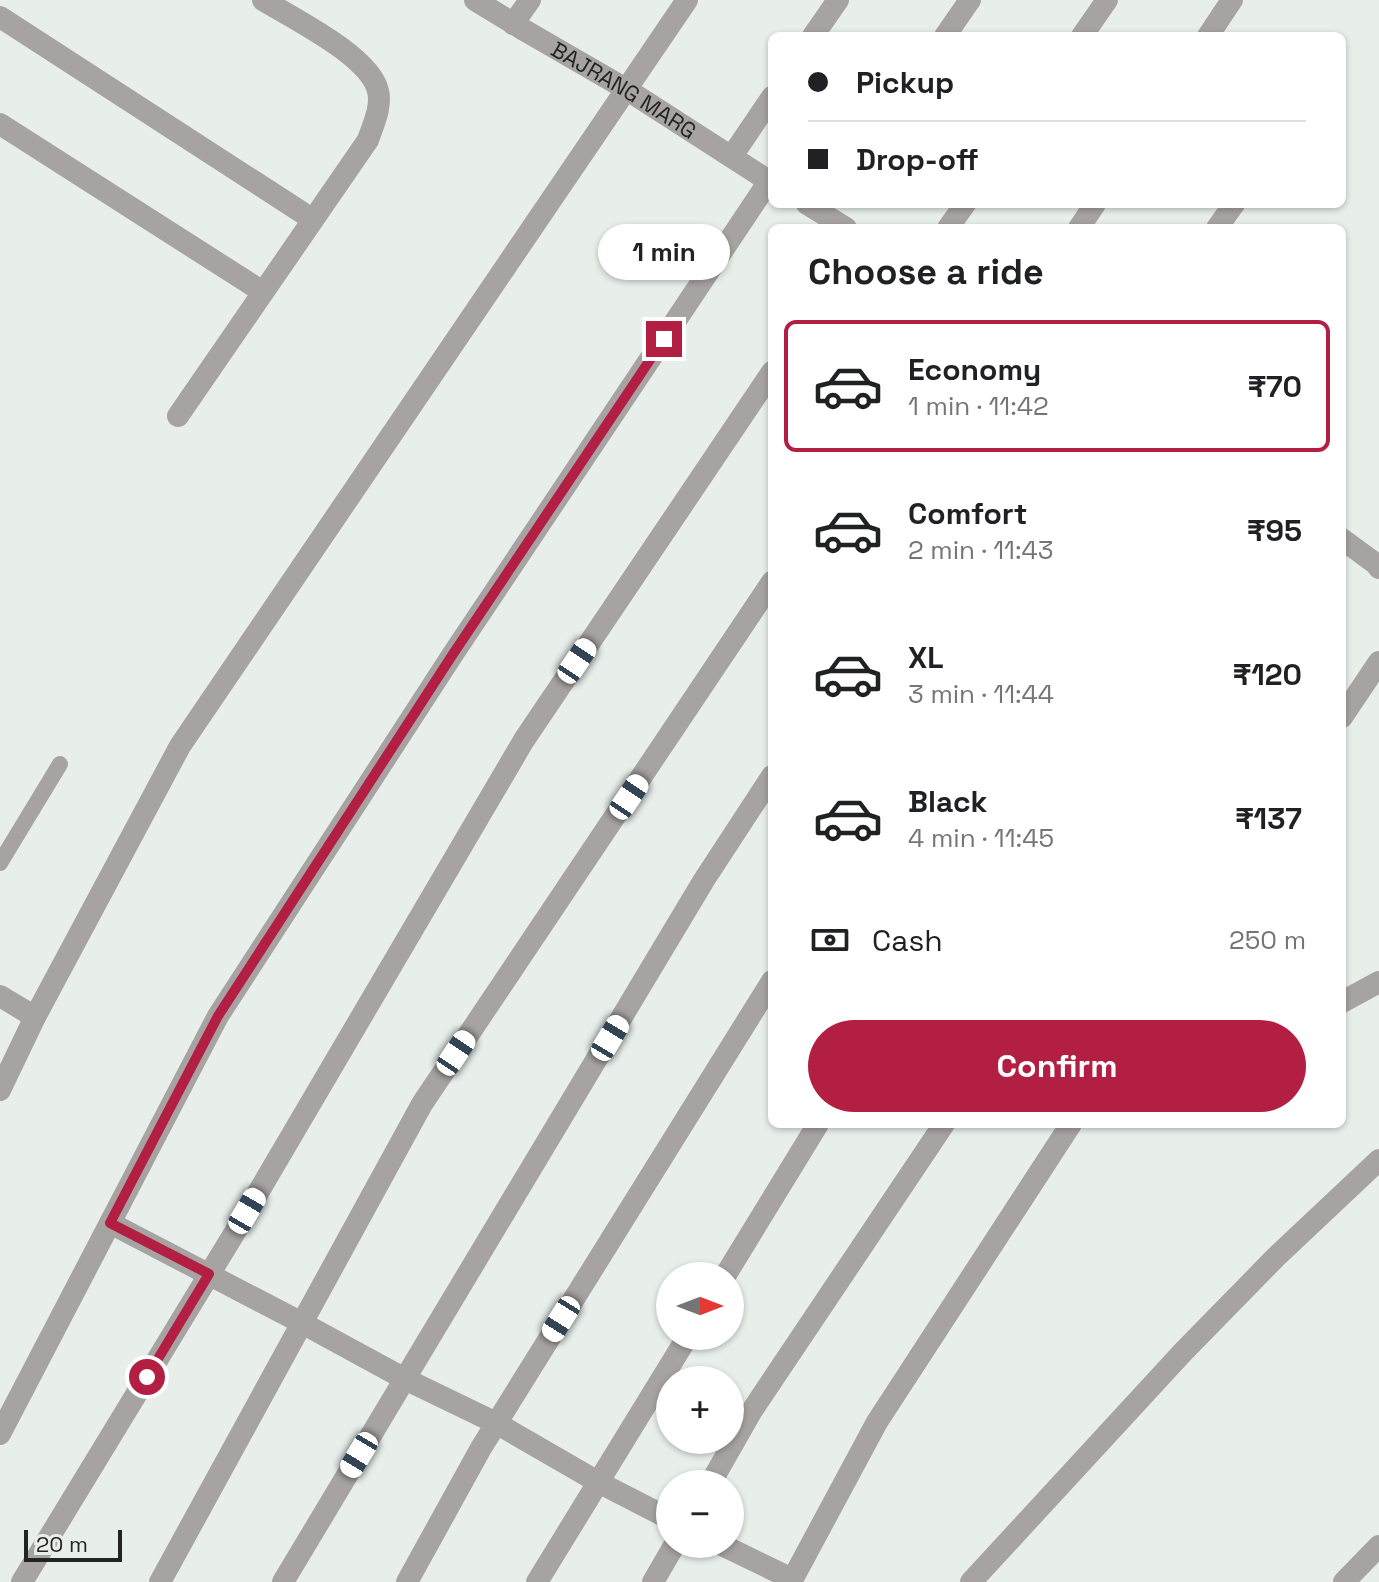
<!DOCTYPE html>
<html lang="en">
<head>
<meta charset="utf-8">
<style>
  :root { --surface:#fff; --page:#f2f2f2; --text:#202124; --muted:#757577; --line:#e0e0e0; --accent:#b21f42 }
  body { margin:0; font-family:"Space Grotesk",sans-serif; background:var(--page); color:var(--text); height:100vh; display:flex; flex-direction:column; font-size:30px; white-space:nowrap }
  * { box-sizing:border-box; margin:0 }
  p { font-size:26px; color:var(--muted) }
  .icon { flex:none; width:44px; height:44px; fill:none; stroke:currentColor; stroke-width:2; stroke-linecap:round; stroke-linejoin:round }
  .map { position:relative; flex:1; overflow:hidden }
  .details { position:absolute; left:768px; top:224px; width:578px; height:904px; display:flex; flex-direction:column; background:var(--surface); border-radius:12px; box-shadow:0 2px 6px #0004 }
  .details>* { flex:none }
  .banner { position:absolute; left:768px; top:32px; width:578px; height:176px; border-radius:12px; box-shadow:0 2px 6px #0004; display:grid; align-content:center; height:176px; padding:0 40px; background:var(--surface) }
  .needle { width:52px; rotate:90deg }
  .tools { position:absolute; left:656px; top:1262px; display:grid; gap:16px }
  .tools a { display:grid; place-items:center; width:88px; height:88px; border-radius:50%; background:var(--surface); box-shadow:0 2px 6px #0004; font-size:40px }
  .scale { position:absolute; left:24px; bottom:20px; width:98px; box-sizing:border-box; padding-left:8px; border:4px solid #222423; border-top:0; font-size:22px; line-height:28px; white-space:nowrap; color:#222423; -webkit-text-stroke:6px #e8efeb; paint-order:stroke }
  .end { position:absolute; width:36px; height:36px; margin:-18px; border:10px solid #b21f42; background:#fff; box-shadow:0 0 0 4px #fff }
  .from { border-radius:50% }
  .bubble { position:absolute; height:56px; border-radius:28px; background:var(--surface); box-shadow:0 2px 6px #0004; font-size:26px; font-weight:700; line-height:56px; text-align:center }
  .car { position:absolute; width:24px; height:48px; margin:-24px -12px; border-radius:10px; box-shadow:0 0 6px 2px #0007; background:linear-gradient(#fff 24%,#345 0 40%,#fff 0 76%,#345 0 86%,#fff 0) }
  .banner b { display:flex; align-items:center; gap:28px; height:76px; font-size:30px }
  .banner b+b { border-top:2px solid var(--line) }
  .banner i { width:20px; height:20px; background:var(--text) }
  ul { padding:0; list-style:none }
  li { display:flex; align-items:center; gap:24px; height:132px; margin:0 16px 12px; padding:0 24px; border:4px solid transparent; border-radius:12px }
  li div { flex:1 }
  li b { display:block; font-size:30px }
  li em { font-style:normal; font-weight:700 }
  li.on { border-color:var(--accent) }
  li>.icon { width:72px; height:72px; stroke-width:1.5 }
  h2 { padding:0 40px; font-size:36px; line-height:96px }
  .pay { display:flex; align-items:center; gap:20px; height:88px; padding:0 40px; font-size:30px }
  .pay p { margin-inline-start:auto }
  .primary-button { display:flex; gap:16px; margin-top:auto; padding:16px 40px }
  .primary-button a { flex:1; height:92px; border-radius:48px; background:var(--accent); color:#fff; font-size:32px; font-weight:700; line-height:92px; text-align:center }
  .map>svg:first-child { display:block }
</style>
</head>
<body>
<div class="map">
<svg width="1379" height="1582" viewBox="0 0 1379 1582">
  <rect width="100%" height="100%" fill="#e8efeb"/>
  <g fill="none" stroke-linecap="round" stroke-linejoin="round">
    <path stroke="#a7a3a3" stroke-width="16" d="M0 863 60 764"/>
    <g stroke="#a7a3a3" stroke-width="22">
      <path id="s1" d="M475 0 524 30 626 89 772 183"/>
      <path d="M0 17 312 219"/>
      <path d="M513 24 530 0"/>
      <path d="M813 36 838 0"/>
      <path d="M945 36 970 0"/>
      <path d="M1082 36 1107 0"/>
      <path d="M1208 36 1232 0"/>
      <path d="M0 124 263 292"/>
      <path d="M732 156 772 97"/>
      <path d="M807 204 846 228"/>
      <path d="M948 228 965 204"/>
      <path d="M1079 228 1095 204"/>
      <path d="M1217 228 1234 204"/>
      <path d="M178 416 368 140C373 125 382 107 378 91 370 56 294 19 263 0"/>
      <path d="M1342 539 1376 564 1379 568"/>
      <path d="M1342 717 1379 662"/>
      <path d="M0 996 35 1017"/>
      <path d="M1342 1002 1379 982"/>
      <path d="M0 1090 35 1017 180 746 687 0"/>
      <path d="M110 1223 302 1323 405 1379 496 1423 598 1482 670 1519"/>
      <path d="M725 1276 818 1124"/>
      <path d="M0 1434 218 1016 453 654 769 181"/>
      <path d="M710 1484 751 1412 944 1124"/>
      <path d="M720 1544 792 1579"/>
      <path d="M22 1582 232 1237 524 740 772 372"/>
      <path d="M160 1582 422 1104 772 582"/>
      <path d="M283 1582 704 880 772 776"/>
      <path d="M407 1582 481 1448 772 981"/>
      <path d="M537 1582 688 1336"/>
      <path d="M653 1582 675 1544"/>
      <path d="M791 1582 877 1422 1071 1124"/>
    </g>
    <path stroke="#a7a3a3" stroke-width="22" d="M971 1582 1183 1352 1276 1257 1379 1160
      M1344 1582 1379 1546"/>
  </g>
  <g fill="none" stroke-linecap="round" stroke-linejoin="round">
    <path stroke="#b21f42" stroke-width="10" d="M147 1377 209 1274 110 1223 218 1016 453 654 664 339"/>
  </g>
  <g text-anchor="middle" dominant-baseline="central" stroke-width="6" stroke-linejoin="round" paint-order="stroke">
    <g font-size="22" fill="#222423" stroke="#e8efeb">
      <text stroke="none"><textPath href="#s1" startOffset="174">BAJRANG MARG</textPath></text>
    </g>
  </g>
</svg>
<div class="tools">
<a><svg class="needle" viewBox="-14 -14 28 28"><path d="M0-13l5 13h-10z" fill="#e53935"/><path d="M0 13l5-13h-10z" fill="#757577"/></svg></a>
<a>+</a>
<a>−</a>
</div>
<div class="scale">20 m</div>
<i class="end from" style="left:147px;top:1377px"></i>
<i class="end" style="left:664px;top:339px"></i>
<div class="bubble" style="left:598px;top:224px;width:132px">1 min</div>
<i class="car" style="left:577px;top:661px;rotate:34deg"></i>
<i class="car" style="left:629px;top:797px;rotate:34deg"></i>
<i class="car" style="left:610px;top:1038px;rotate:31deg"></i>
<i class="car" style="left:456px;top:1053px;rotate:34deg"></i>
<i class="car" style="left:247px;top:1211px;rotate:30deg"></i>
<i class="car" style="left:561px;top:1319px;rotate:212deg"></i>
<i class="car" style="left:359px;top:1455px;rotate:211deg"></i>
<div class="banner">
<b><i class="from"></i>Pickup</b>
<b><i></i>Drop-off</b>
</div>
<section class="details">
<h2>Choose a ride</h2>
<ul>
<li class="on"><svg class="icon" aria-label="car" viewBox="0 0 24 24"><path d="M5 17H2v-5l4-1 3-4h7l3 4 3 1v5h-3M9 17h6M6 11h13"/><circle cx="7" cy="17" r="2"/><circle cx="17" cy="17" r="2"/></svg><div><b>Economy</b><p>1 min · 11:42</p></div><em>₹70</em></li>
<li><svg class="icon" aria-label="car" viewBox="0 0 24 24"><path d="M5 17H2v-5l4-1 3-4h7l3 4 3 1v5h-3M9 17h6M6 11h13"/><circle cx="7" cy="17" r="2"/><circle cx="17" cy="17" r="2"/></svg><div><b>Comfort</b><p>2 min · 11:43</p></div><em>₹95</em></li>
<li><svg class="icon" aria-label="car" viewBox="0 0 24 24"><path d="M5 17H2v-5l4-1 3-4h7l3 4 3 1v5h-3M9 17h6M6 11h13"/><circle cx="7" cy="17" r="2"/><circle cx="17" cy="17" r="2"/></svg><div><b>XL</b><p>3 min · 11:44</p></div><em>₹120</em></li>
<li><svg class="icon" aria-label="car" viewBox="0 0 24 24"><path d="M5 17H2v-5l4-1 3-4h7l3 4 3 1v5h-3M9 17h6M6 11h13"/><circle cx="7" cy="17" r="2"/><circle cx="17" cy="17" r="2"/></svg><div><b>Black</b><p>4 min · 11:45</p></div><em>₹137</em></li>
</ul>
<div class="pay"><svg class="icon" aria-label="cash" viewBox="0 0 24 24"><path d="M3 7h18v10H3z"/><circle cx="12" cy="12" r="2"/></svg>Cash<p>250 m</p></div>
<div class="primary-button"><a>Confirm</a></div>
</section>
</div>
</body>
</html>
